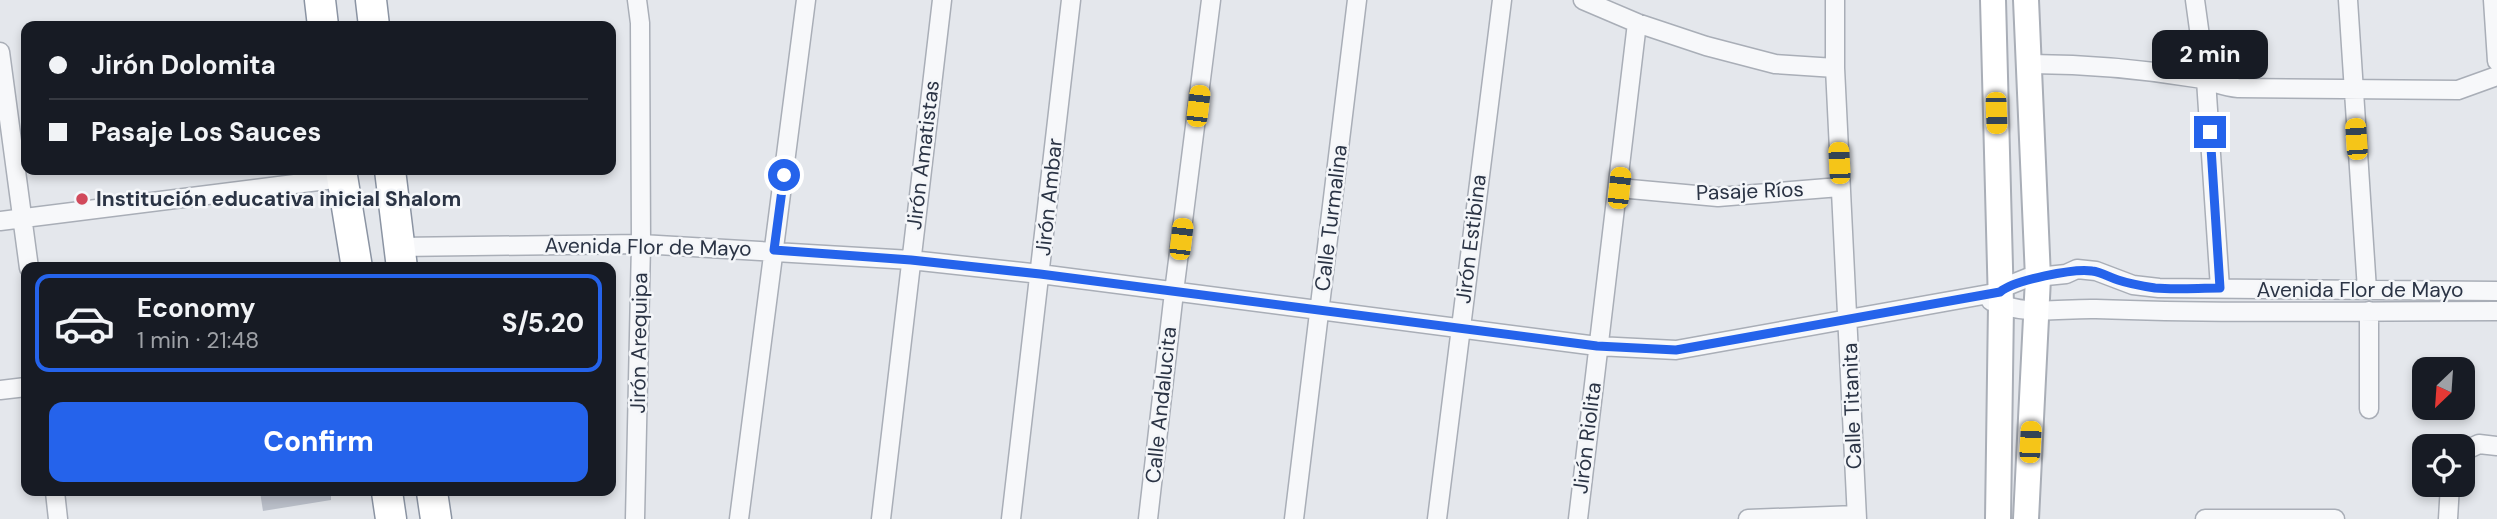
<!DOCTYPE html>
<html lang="en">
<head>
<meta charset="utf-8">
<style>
  :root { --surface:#171b24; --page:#20242c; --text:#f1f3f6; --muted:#9ea1a6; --line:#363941; --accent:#2563eb }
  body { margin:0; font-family:"DM Sans",sans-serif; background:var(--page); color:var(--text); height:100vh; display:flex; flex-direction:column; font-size:26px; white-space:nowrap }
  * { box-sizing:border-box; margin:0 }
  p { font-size:23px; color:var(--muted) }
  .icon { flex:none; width:38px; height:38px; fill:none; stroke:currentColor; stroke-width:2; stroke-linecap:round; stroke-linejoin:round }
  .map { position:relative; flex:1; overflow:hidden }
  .side { position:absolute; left:21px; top:262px; width:595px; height:234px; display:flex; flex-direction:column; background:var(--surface); border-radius:14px; box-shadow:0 4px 10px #0003 }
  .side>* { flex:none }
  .banner { position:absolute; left:21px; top:21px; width:595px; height:154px; border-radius:14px; box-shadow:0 4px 10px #0003; display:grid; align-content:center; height:154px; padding:0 28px; background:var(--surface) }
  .needle { width:46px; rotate:205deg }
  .buttons { position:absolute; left:2412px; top:357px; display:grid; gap:14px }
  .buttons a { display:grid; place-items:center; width:63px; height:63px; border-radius:14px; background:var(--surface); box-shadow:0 4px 10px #0003; font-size:35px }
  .end { position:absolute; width:32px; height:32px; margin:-16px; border:9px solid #2563eb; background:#fff; box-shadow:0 0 0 4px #fff }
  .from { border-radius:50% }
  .bubble { position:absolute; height:49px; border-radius:14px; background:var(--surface); box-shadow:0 4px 10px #0003; font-size:23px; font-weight:800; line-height:49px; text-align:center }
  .car { position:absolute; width:21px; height:42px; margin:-21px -10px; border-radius:9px; box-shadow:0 0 5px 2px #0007; background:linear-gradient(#f5c518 24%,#345 0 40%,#f5c518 0 76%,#345 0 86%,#f5c518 0) }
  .banner b { display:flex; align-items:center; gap:24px; height:66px; font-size:26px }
  .banner b+b { border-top:2px solid var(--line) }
  .banner i { width:18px; height:18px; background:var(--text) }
  ul { padding:12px 0 0; list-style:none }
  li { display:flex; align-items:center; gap:21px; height:98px; margin:0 14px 10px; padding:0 14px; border:4px solid transparent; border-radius:14px }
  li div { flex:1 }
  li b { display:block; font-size:26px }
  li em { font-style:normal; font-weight:800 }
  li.current { border-color:var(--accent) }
  li>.icon { width:63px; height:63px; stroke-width:1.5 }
  .cta { display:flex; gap:14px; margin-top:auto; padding:14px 28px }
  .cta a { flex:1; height:80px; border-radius:14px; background:var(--accent); color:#fff; font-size:28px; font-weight:800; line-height:80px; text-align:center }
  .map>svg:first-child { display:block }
</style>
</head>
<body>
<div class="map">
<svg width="2497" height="519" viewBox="0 0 2497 519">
  <rect width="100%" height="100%" fill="#e4e7ec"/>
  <path fill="#bbc0ca" d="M260 492H331V500L263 511Z"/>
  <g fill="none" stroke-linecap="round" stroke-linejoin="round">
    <g stroke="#a9aeb7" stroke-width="21">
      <path id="minor" d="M1583 0 1637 23 1706 46 1775 64 1835 68
        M1835 0V68L1857 519
        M2195 0 2206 80 2220 288
        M2348 0 2367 290
        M2493 0 2497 61
        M0 52 29 268
        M2027 64C2083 64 2141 69 2196 78 2210 80 2223 87 2238 88L2458 90 2497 76
        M1619 188 1718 197 1840 187
        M0 221 342 178
        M399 247 641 244 911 260 1040 274 1597 346 1676 350 2000 292 2007 286 2027 278 2066 274 2077 269 2096 271 2133 285 2159 288 2497 291
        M1991 301C2029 317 2058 308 2096 309 2230 314 2363 311 2497 311
        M2369 311V409
        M0 390 26 387
        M2462 452 2479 444 2497 446
        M55 492 58 519
        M635 519 641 244 640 23 637 0
        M739 519 806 0
        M881 519 942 0
        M1011 519 1071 0
        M1148 519 1174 292 1211 0
        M1294 519 1357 0
        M1437 519 1502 0
        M1578 519 1637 23
        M1748 519 1856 515
        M2205 519H2335
        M2448 519 2450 485"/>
    </g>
    <g stroke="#a9aeb7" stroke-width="28">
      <path id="secondary" d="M1993 0 2001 305 1998 519
        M2026 519 2038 278 2026 0"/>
    </g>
    <g stroke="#8b94a3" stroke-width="33">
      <path id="trunk" d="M320 0 323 26
        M371 0 374 26
        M341 170 357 268
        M390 170 402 268
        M387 492 391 519
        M432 492 436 519"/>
    </g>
    <use href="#minor" stroke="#f7f8fa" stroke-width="18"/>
    <use href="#secondary" stroke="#fff" stroke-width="24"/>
    <use href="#trunk" stroke="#fff" stroke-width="30"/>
  </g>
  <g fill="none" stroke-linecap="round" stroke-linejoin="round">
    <path stroke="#2563eb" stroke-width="9" d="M784 175 774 250 911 260 1040 274 1597 346 1676 350 2000 292C2014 280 2075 268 2092 271 2101 272 2109 277 2118 280 2130 284 2142 286 2155 288 2176 290 2198 288 2220 288L2210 132"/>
  </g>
  <circle fill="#d1495b" stroke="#f4f6f9" stroke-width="2.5" cx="82" cy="199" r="7"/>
  <g text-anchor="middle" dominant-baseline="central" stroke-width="5" stroke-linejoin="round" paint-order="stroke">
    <g font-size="21" fill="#2b3445" stroke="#f4f6f9">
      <text transform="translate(923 155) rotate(-83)">Jirón Amatistas</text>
      <text transform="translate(1750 191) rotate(-2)">Pasaje Ríos</text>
      <text transform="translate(1049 197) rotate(-84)">Jirón Ambar</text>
      <text transform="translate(1331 218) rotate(-83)">Calle Turmalina</text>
      <text transform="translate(1471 239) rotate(-83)">Jirón Estibina</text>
      <text transform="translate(648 247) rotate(1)">Avenida Flor de Mayo</text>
      <text x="2360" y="290">Avenida Flor de Mayo</text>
      <text transform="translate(639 343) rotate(-89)">Jirón Arequipa</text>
      <text transform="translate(1161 405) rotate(-84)">Calle Andalucita</text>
      <text transform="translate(1852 406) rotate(-92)">Calle Titanita</text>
      <text transform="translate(1587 438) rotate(-83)">Jirón Riolita</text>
    </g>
    <g font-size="21" font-weight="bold" fill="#2b3445" stroke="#f4f6f9" text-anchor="start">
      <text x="96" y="199">Institución educativa inicial Shalom</text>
    </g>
  </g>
</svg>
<div class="buttons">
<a><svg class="needle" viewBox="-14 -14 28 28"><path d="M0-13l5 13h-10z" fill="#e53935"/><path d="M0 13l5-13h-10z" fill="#9ea1a6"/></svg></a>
<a><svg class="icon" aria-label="locate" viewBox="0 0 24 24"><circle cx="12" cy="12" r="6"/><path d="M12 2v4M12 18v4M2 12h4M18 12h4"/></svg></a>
</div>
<i class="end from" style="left:784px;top:175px"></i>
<i class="end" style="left:2210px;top:132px"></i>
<div class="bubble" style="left:2152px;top:30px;width:116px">2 min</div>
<i class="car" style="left:1198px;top:106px;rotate:7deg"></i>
<i class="car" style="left:1996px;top:113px;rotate:178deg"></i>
<i class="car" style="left:2356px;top:139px;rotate:356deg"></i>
<i class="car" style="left:1839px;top:163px;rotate:357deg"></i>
<i class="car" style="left:1619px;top:188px;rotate:6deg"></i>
<i class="car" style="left:1181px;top:239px;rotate:7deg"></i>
<i class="car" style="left:2030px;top:442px;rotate:3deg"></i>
<div class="banner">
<b><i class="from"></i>Jirón Dolomita</b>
<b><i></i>Pasaje Los Sauces</b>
</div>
<section class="side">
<ul>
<li class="current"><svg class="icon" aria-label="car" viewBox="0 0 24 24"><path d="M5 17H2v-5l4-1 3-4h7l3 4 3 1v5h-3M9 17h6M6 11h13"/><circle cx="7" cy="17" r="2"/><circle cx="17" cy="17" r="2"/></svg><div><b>Economy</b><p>1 min · 21:48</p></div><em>S/5.20</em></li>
</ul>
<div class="cta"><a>Confirm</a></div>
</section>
</div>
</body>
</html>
